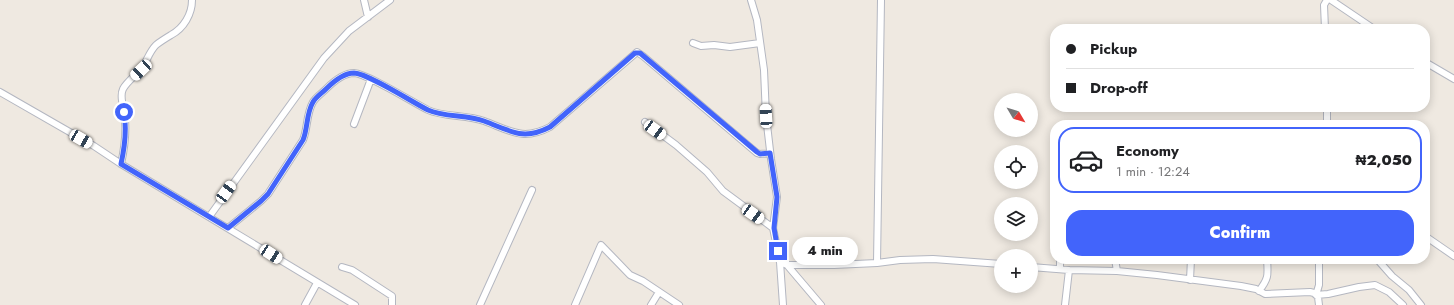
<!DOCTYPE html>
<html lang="en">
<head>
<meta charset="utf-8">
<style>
  :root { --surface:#fff; --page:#f2f2f2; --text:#202124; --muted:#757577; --line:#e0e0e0; --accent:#4264fb }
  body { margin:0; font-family:Jost,sans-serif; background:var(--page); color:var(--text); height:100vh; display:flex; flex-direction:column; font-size:15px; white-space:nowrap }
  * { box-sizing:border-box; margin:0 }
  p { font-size:13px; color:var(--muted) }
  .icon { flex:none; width:22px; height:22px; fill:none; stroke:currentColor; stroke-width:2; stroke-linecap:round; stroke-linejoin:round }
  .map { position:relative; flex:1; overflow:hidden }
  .panel { position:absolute; left:1050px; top:120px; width:380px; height:144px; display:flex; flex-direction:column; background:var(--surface); border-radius:16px; box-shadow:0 2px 10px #0003 }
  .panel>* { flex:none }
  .banner { position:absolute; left:1050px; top:24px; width:380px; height:88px; border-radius:16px; box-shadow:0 2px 10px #0003; display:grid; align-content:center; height:88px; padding:0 16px; background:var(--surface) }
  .needle { width:26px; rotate:128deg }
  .controls { position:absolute; left:994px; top:93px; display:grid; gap:8px }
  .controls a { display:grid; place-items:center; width:44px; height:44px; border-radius:50%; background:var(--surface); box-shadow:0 2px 10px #0003; font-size:20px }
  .end { position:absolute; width:18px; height:18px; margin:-9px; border:5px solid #4264fb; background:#fff; box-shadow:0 0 0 2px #fff }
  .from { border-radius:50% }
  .bubble { position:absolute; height:28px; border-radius:14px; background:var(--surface); box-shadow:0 2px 10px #0003; font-size:13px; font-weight:800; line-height:28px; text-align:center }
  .car { position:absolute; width:12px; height:24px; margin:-12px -6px; border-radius:5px; box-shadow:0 0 3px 1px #0007; background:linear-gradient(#fff 24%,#345 0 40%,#fff 0 76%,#345 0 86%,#fff 0) }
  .banner b { display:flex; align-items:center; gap:14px; height:38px; font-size:15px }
  .banner b+b { border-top:1px solid var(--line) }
  .banner i { width:10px; height:10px; background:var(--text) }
  ul { padding:7px 0 0; list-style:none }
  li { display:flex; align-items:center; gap:12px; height:66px; margin:0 8px 6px; padding:0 8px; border:2px solid transparent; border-radius:16px }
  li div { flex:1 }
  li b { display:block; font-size:15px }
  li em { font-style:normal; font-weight:800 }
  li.current { border-color:var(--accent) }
  li>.icon { width:36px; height:36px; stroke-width:1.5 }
  .action { display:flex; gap:8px; margin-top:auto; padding:8px 16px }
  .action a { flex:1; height:46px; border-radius:16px; background:var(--accent); color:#fff; font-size:16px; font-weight:800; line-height:46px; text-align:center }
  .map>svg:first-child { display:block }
</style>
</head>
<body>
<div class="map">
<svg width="1454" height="305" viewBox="0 0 1454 305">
  <rect width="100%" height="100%" fill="#efe9e1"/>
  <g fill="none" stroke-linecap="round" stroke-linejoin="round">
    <g stroke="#b4b7c1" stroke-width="8">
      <path id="street" d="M364 0 368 17
        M751 0 757 20 764 70 766 116 771 159 777 197 773 228 780 262 783 305
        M1331 0 1374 29
        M1325 29 1324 5 1327 0
        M693 43 701 46 714 45 730 47 760 43
        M1425 62 1454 79
        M0 92 94 146 121 164 355 305
        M645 122 676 145 707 172 723 191 773 228
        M354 124 371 79
        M1327 125V107
        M121 164C125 146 127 128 124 110 122 103 120 95 123 89 128 80 136 76 142 68 147 61 149 52 156 45 161 41 166 38 171 35 184 28 192 14 192 0
        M209 217 324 58 349 31 390 0
        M228 228 261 201 268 194 303 140C308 128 306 114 313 102 316 97 322 93 326 89 333 82 343 73 354 73 368 74 412 102 428 110 443 117 467 115 484 121 511 131 523 141 550 127L637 52 643 56 757 153 760 154 770 153
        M1425 236 1454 256
        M1060 259V269
        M1115 259 1117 271
        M1319 259V285L1316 295 1328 294 1359 287 1375 285 1389 292 1403 305
        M1377 259 1392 276 1409 290 1421 305
        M780 262 787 265H834L877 263 900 260 933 259 1001 264
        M877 263 881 0
        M787 265 821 305
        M342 267 352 270 392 296V305
        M1031 267 1069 270 1117 271 1157 275 1241 286 1256 289 1265 294 1310 292 1314 293 1318 297 1319 305
        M1190 280 1191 259
        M1259 291C1269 278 1268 275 1267 259
        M305 305 317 283
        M480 305 532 190
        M575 305 601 245 630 275 643 281 679 305
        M651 305 659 292
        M1065 305 1069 270"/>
    </g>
    <use href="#street" stroke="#fff" stroke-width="6"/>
  </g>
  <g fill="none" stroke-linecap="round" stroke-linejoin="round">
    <path stroke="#4264fb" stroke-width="5" d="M124 112C127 130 125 146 121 164L228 228 261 201 268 194 303 140C308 128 306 114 313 102 316 97 322 93 326 89 333 82 343 73 354 73 369 74 412 102 428 110 443 117 467 115 484 121 511 131 523 141 550 127L635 53H640L757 152 760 154 770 153 777 197 774 228 778 251"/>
  </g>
</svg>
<div class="controls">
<a><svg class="needle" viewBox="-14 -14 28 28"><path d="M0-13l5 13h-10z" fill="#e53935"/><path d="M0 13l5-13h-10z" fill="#757577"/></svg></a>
<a><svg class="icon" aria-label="locate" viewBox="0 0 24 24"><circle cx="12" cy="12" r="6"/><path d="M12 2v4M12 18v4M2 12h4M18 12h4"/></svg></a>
<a><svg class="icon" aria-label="layers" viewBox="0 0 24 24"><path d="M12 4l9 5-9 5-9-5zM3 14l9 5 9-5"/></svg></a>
<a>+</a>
</div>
<i class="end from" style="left:124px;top:112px"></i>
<i class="end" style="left:778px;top:251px"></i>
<div class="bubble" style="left:792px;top:237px;width:66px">4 min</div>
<i class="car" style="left:141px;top:70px;rotate:227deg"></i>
<i class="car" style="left:766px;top:116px;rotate:357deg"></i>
<i class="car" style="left:655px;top:130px;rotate:126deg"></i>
<i class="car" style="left:81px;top:139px;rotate:120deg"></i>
<i class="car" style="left:226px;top:192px;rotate:36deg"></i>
<i class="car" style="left:753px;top:214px;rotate:125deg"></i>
<i class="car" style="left:271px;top:254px;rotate:123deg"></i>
<div class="banner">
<b><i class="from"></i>Pickup</b>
<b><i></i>Drop-off</b>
</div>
<section class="panel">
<ul>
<li class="current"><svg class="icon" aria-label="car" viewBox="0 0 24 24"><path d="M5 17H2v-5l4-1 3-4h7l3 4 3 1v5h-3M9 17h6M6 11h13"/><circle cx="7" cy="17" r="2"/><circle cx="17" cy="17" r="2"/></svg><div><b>Economy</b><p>1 min · 12:24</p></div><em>₦2,050</em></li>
</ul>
<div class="action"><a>Confirm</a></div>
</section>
</div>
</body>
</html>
